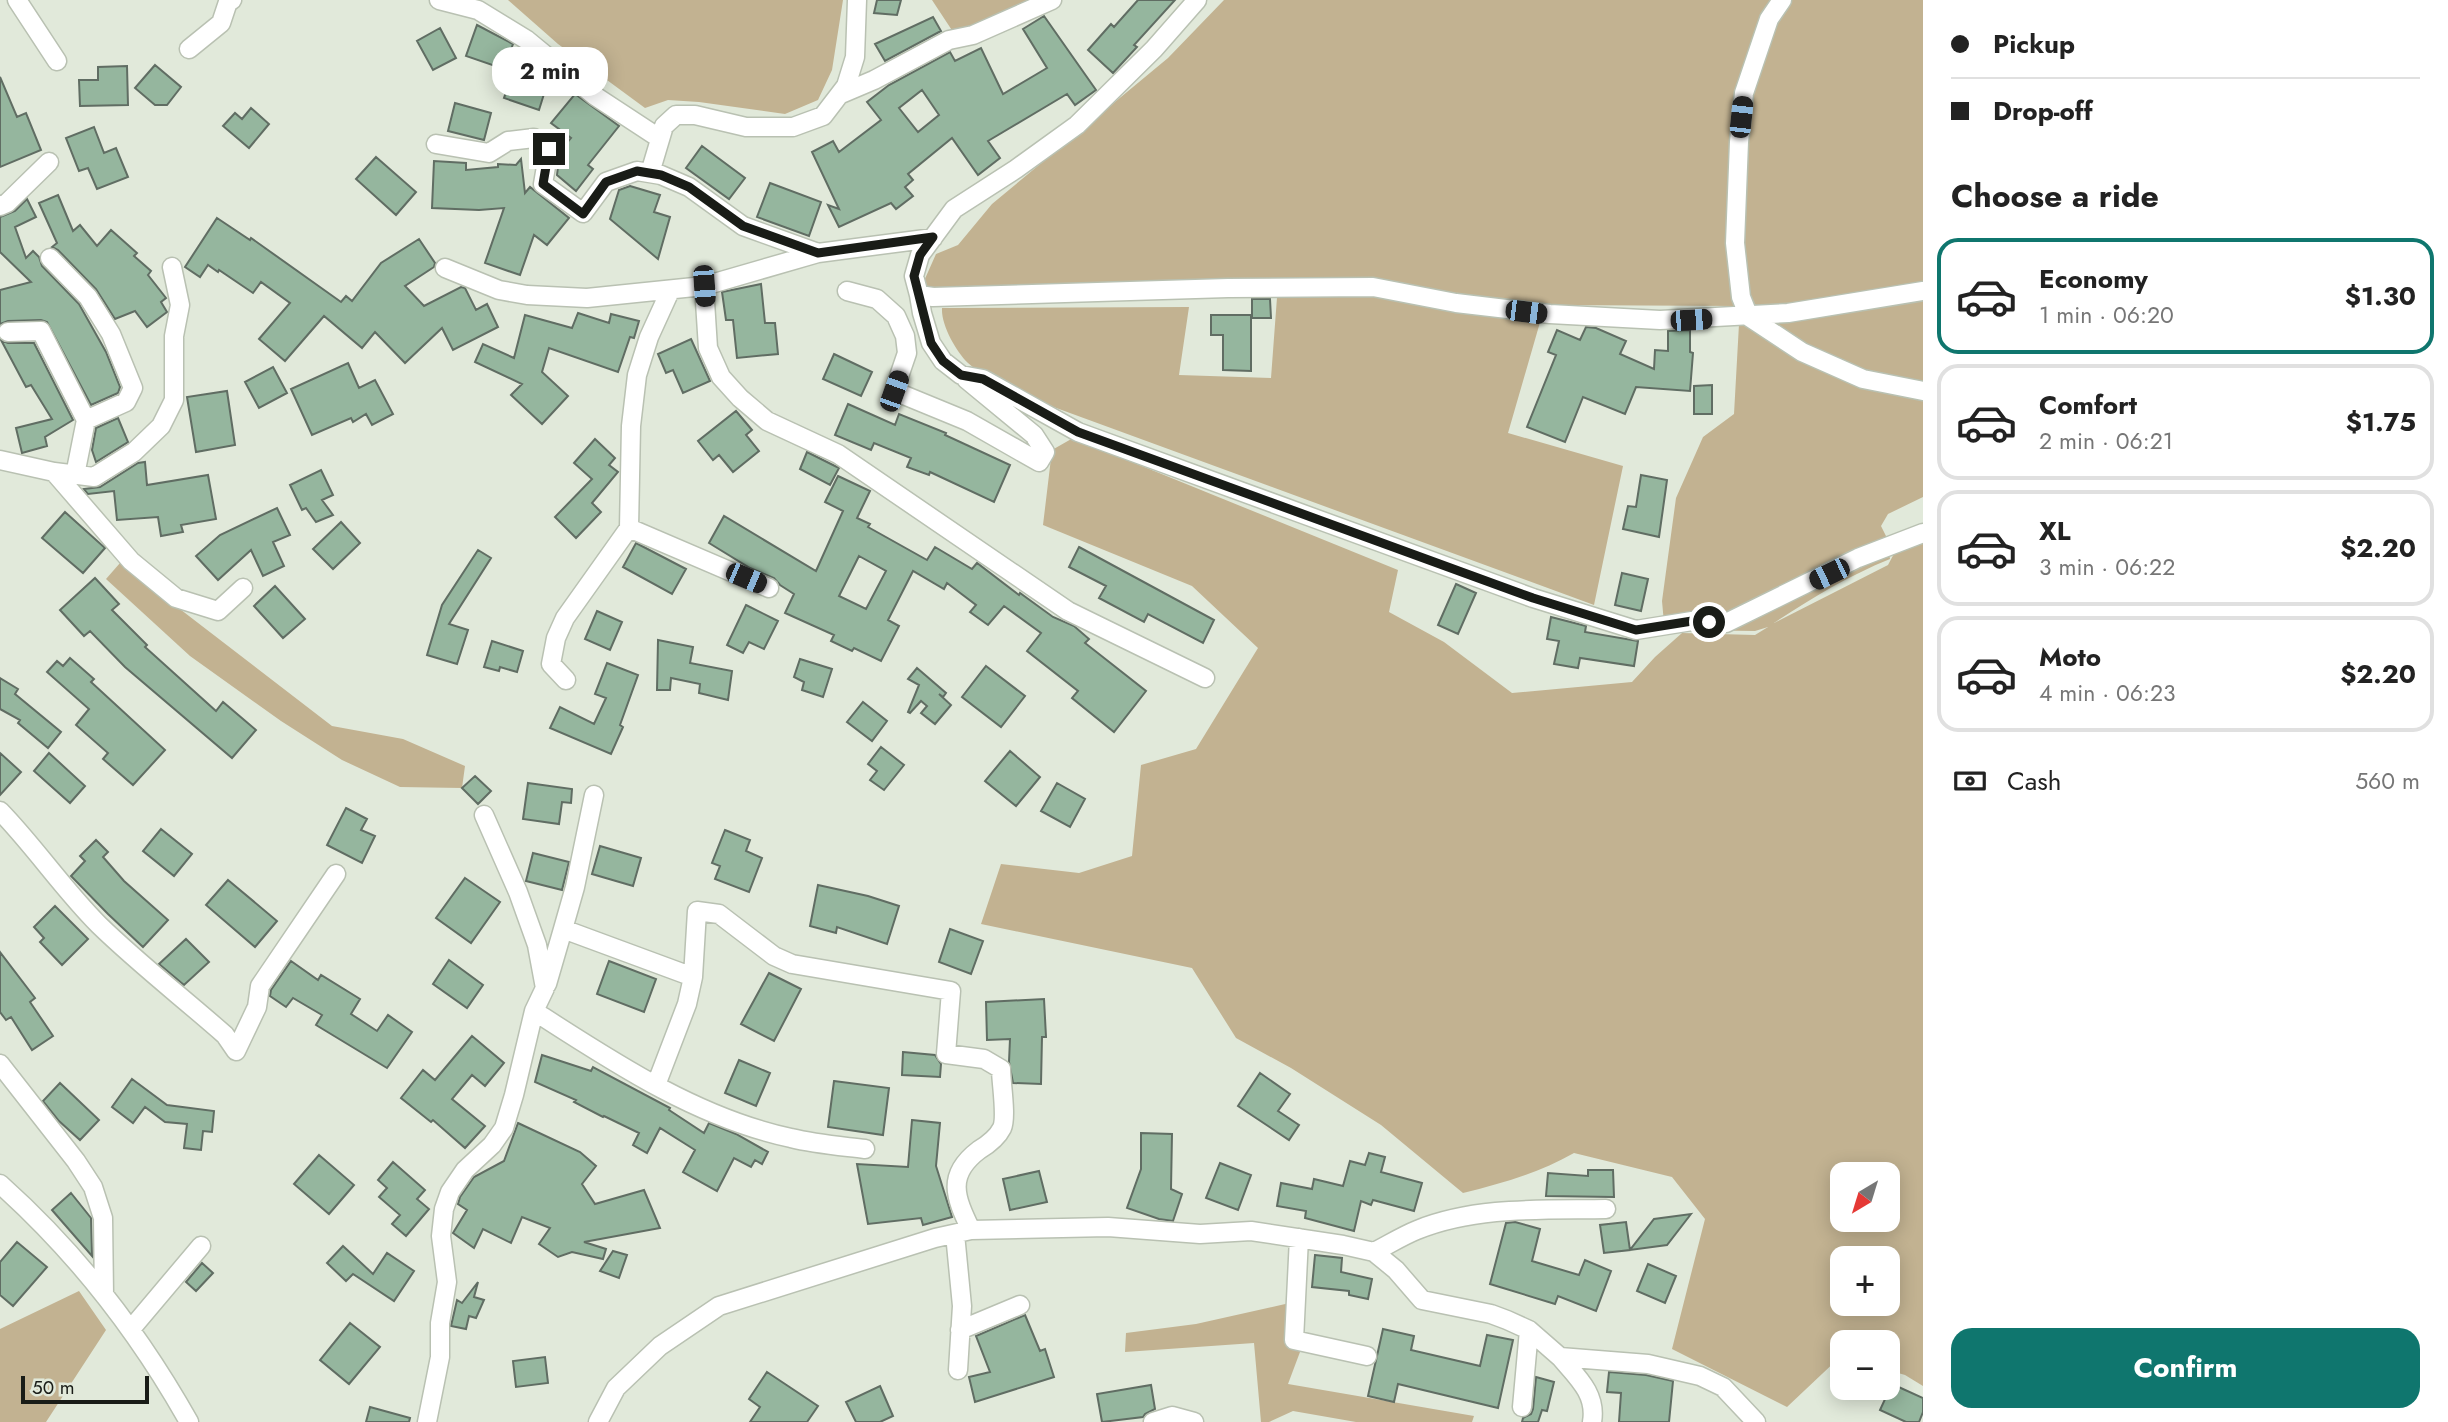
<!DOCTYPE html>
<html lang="en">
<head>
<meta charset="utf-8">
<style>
  :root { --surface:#fff; --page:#f2f2f2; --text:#222; --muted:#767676; --line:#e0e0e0; --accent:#0f766e }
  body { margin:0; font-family:Jost,sans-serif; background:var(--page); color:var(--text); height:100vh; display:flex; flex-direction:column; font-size:26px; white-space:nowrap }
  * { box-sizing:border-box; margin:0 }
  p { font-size:23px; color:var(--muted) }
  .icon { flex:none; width:38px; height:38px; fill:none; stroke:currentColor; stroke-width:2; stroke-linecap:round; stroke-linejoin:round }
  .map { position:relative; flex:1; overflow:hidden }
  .side { display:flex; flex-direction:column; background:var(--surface); width:525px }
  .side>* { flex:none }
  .top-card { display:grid; align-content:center; height:154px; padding:0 28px; background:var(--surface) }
  .needle { width:46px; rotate:218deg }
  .tools { position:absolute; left:1830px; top:1162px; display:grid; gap:14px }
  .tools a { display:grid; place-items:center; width:70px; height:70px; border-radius:14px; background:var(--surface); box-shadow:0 4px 18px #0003; font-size:35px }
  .scale { position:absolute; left:21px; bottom:18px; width:128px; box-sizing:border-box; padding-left:7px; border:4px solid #191c17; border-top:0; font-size:19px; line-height:24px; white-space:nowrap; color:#191c17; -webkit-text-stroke:5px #e1e9da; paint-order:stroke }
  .end { position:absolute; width:32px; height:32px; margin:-16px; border:9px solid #191c17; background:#fff; box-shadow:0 0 0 4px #fff }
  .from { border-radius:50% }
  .bubble { position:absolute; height:49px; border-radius:21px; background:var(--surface); box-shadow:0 4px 18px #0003; font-size:23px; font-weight:700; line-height:49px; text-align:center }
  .car { position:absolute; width:21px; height:42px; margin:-21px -10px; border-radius:9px; box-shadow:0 0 5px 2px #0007; background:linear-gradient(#222 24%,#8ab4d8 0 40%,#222 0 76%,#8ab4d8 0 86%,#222 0) }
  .top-card b { display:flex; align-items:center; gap:24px; height:66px; font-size:26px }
  .top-card b+b { border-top:2px solid var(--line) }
  .top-card i { width:18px; height:18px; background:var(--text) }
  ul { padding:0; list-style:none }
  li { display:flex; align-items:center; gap:21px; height:116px; margin:0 14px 10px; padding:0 14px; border:4px solid var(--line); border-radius:21px }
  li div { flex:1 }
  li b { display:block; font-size:26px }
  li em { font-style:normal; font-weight:700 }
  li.selected { border-color:var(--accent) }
  li>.icon { width:63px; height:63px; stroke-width:1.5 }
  h2 { padding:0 28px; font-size:32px; line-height:84px }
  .pay { display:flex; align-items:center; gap:18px; height:77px; padding:0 28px; font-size:26px }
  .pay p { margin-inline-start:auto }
  .action { display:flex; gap:14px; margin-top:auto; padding:14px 28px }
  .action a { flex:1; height:80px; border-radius:21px; background:var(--accent); color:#fff; font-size:28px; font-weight:700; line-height:80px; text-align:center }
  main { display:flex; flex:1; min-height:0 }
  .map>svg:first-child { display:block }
</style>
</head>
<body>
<main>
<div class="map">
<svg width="1923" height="1422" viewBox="0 0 1923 1422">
  <rect width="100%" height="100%" fill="#e1e9da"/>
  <path fill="#c2b291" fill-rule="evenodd" d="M508 0H843L832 70 818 100 785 114 699 102 668 100 645 108 558 44Z
    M932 0H1046L961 44Z
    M1224 0H1923V497L1888 514 1881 526 1886 536 1890 559C1848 576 1812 598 1774 623L1888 565 1897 548 1923 541V1386L1905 1375 1888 1370V1342H1843V1358L1840 1357 1787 1407 1672 1349 1705 1219 1672 1177 1574 1153C1539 1173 1502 1183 1463 1193L1381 1125 1291 1068 1236 1038 1192 968 981 924 1001 864 1079 873 1132 856 1141 765 1196 749 1258 648 1192 586 1043 525 1052 450 1073 438 1398 570 1389 612 1444 642 1512 693 1632 682 1655 657 1682 633 1755 635 1768 627 1755 631 1685 630 1665 634 1662 601 1676 498 1703 437 1734 414 1740 306 1545 305 1508 433 1623 466 1594 605 1010 391C997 382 980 374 968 363 956 351 941 325 942 308L1189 307 1179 375 1271 378 1278 284 964 286 929 296 924 281 936 254 958 245 992 204 1168 58ZM1843 1174H1888V1220H1843ZM1843 1258H1888V1304H1843Z
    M120 563 332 726 403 739 465 766 462 788 400 787 342 760 281 721 190 656 106 579Z
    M79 1291 106 1330 46 1422H0V1329Z
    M1294 1302 1300 1352 1288 1384 1474 1416 1472 1422H1356L1293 1411 1269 1422H1261L1254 1343 1125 1352 1126 1333 1196 1324Z"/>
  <path fill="#95b69e" stroke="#606d63" stroke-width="2" fill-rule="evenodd" d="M877 0H901L897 15 874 13Z
    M1138 0H1175L1134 45 1137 47 1113 73 1088 50 1111 24 1114 27Z
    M1044 16 1096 90 1075 105 1067 94 988 141 1000 158 978 175 952 138 908 174 913 180 905 187 913 196 896 209 891 203 839 227 828 205 839 209 812 152 833 141 839 152 881 120 867 102 889 85 950 52 955 61 981 48 1003 94 1047 68 1023 29ZM922 90 939 115 918 132 899 108Z
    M933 17 941 31 885 61 875 44Z
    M477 25 513 44 504 69 466 56Z
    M440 28 456 58 433 70 417 41Z
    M155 65 181 87 167 105H155L135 88Z
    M127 66 128 105 80 106 79 80H98V67Z
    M514 70 548 81 539 110 504 98Z
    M0 77 17 117 26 113 41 150 0 167Z
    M575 94 619 126 588 165 593 169 576 191 557 175 560 151 571 138 551 123Z
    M455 103 491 113 484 140 448 131Z
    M251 108 269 124 249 148 223 126 235 113 242 119Z
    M94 127 104 153 116 148 128 177 97 189 88 168 79 171 66 138Z
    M702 146 745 178 729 199 686 168Z
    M376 157 416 192 396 215 356 179Z
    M521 159 525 193 530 187 569 218 547 245 534 235 520 275 485 263 504 208 479 210 432 208 434 161 466 163V170L498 167V164L516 165Z
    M770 183 821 202 809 236 757 217Z
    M630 186 660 195 654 212 670 217 658 259 610 219 619 190Z
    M58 195 73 231 80 225 97 246 111 230 137 253 134 256 151 271 148 275 166 298 161 302 167 312 147 327 135 311 115 319 96 289 58 250 52 247 57 243 39 203Z
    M27 199 36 217 15 227 26 258 33 251 39 257 42 266 79 304 106 352 120 387 118 393 91 405 47 322 41 320 8 321 0 324V290L31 282 0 252V217L15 211Z
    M217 218 250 240 251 238 341 302 346 296 352 301 381 263 419 239 435 263 434 267 405 286 424 306 461 287 465 288 476 310 487 304 498 327 453 350 442 328 405 363 375 332 362 348 324 316 285 361 259 339 290 303 261 282 253 293 219 270 218 272 208 265 200 277 185 267Z
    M761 284 765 323H775L778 354 737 358 733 320H726L722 292Z
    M1252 299H1270L1271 318H1252Z
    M578 313 609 323 611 314 639 321 634 338 630 337 618 372 549 348 542 372 568 396 542 424 511 395 522 384 475 362 483 344 514 358 525 315 572 328Z
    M1211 315H1251V371L1223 370V335H1211Z
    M1586 327 1596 328 1626 341 1620 354 1654 369 1655 350 1668 351V331L1690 330V352L1693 353 1690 391 1636 387 1625 414 1583 397 1565 442 1527 427 1556 355 1548 352 1557 330 1580 340Z
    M691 339 710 381 683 393 673 370 666 373 658 354Z
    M1 340 8 343H34L73 420 45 437 47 446 22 453 16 428 52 419 31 385 26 387Z
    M834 354 872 372 861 396 823 379Z
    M348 363 359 388 375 380 393 414 372 425 366 414 353 422 351 418 312 435 291 389Z
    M273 367 287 393 259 408 245 382Z
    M1712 385V414H1694V386Z
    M227 391 235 445 196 452 187 397Z
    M848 404 895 425 899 414 946 433 945 435 1010 465 994 502 930 472 929 475 907 467 911 458 874 443 871 450 835 435Z
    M736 411 752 430 746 435 759 451 733 472 719 455 713 460 698 441Z
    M118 418 128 442 96 462 92 450 96 428Z
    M595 439 615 458 609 465 618 472 592 503 601 512 576 538 555 517 592 479 574 463Z
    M807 452 839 468 830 485 800 469Z
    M145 462 147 485 208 475 216 519 181 525 183 532 161 536 158 517 117 520 114 491 88 494 84 489 100 487 138 463Z
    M321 470 333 495 322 500 333 515 316 522 306 508 302 510 290 485Z
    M1641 475 1667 480 1659 537 1623 529 1628 506 1636 507Z
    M838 476 870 491 857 518 870 524 868 527 927 560 935 547 972 569 977 563 1019 595 1020 593 1053 617 1074 626 1089 639 1085 643 1146 691 1114 732 1072 698 1078 691 1027 651 1041 633 1004 606 988 625 970 612 976 605 947 583 944 589 913 571 888 620 899 626 881 661 854 648 852 651 831 641 834 635 785 613 794 594 780 585 774 578 750 568 709 543 724 516 816 571 843 511 825 502ZM859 556 886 571 866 609 839 596Z
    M277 508 290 535 273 542 284 566 263 576 251 550 218 580 196 556 220 535Z
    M65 512 105 548 83 573 42 538Z
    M341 522 360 543 333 569 313 549Z
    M636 543 686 569 672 594 623 567Z
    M1079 547 1214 620 1203 643 1148 614 1144 622 1099 598 1106 586 1069 567Z
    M478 550 491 558 449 624 468 630 457 664 427 655 442 605Z
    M1622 573 1648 579 1641 611 1615 605Z
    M95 578 119 604 112 610 147 645 145 647 216 711 223 702 256 730 232 758 125 667 90 631 84 636 60 610Z
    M1456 584 1476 593 1458 634 1438 625Z
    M275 586 305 619 283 638 254 606Z
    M746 605 778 621 764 649 749 642 743 653 727 645Z
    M597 611 622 622 610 650 585 639Z
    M1551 617 1586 626 1585 632 1638 641 1634 666 1580 658 1578 668 1554 664 1559 641 1547 639Z
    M658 640 693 647 690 663 732 671 728 700 699 693 700 684 671 678 670 690H657Z
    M492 641 523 651 517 672 500 667 499 671 484 667Z
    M70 658 94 679 91 682 165 750 133 785 103 759 108 753 76 725 89 709 47 672 57 661 63 666Z
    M800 659 832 669 823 697 802 690 804 682 794 677Z
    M607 663 638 675 620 725 623 727 611 754 550 728 560 707 594 724 606 698 595 694Z
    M986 666 1025 696 1001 727 962 697Z
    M917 668 946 693 943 697 939 694 951 705 935 724 921 713 927 706 921 701 910 713 908 712 919 685 908 679Z
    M0 678 18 689 15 694 61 732 48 748 18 723 20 720 0 709Z
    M863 702 887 721 872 741 847 722Z
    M881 747 904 765 884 790 870 780 877 771 868 764Z
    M1010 751 1040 777 1016 806 985 781Z
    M0 753 21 772 0 795Z
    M49 753 85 786 70 803 34 771Z
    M475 776 491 791 478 804 462 788Z
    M528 783 572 789 571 803 562 802 559 824 523 819Z
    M1057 783 1085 799 1070 827 1041 811Z
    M346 808 367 819 361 830 375 836 362 863 327 845Z
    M161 829 192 854 174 876 143 851Z
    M725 830 750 840 746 851 762 858 749 892 715 879 720 866 712 863Z
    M96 840 108 852 103 857 124 881 168 920 143 947 108 914 71 876 85 861 80 856Z
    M600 846 641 858 633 886 592 874Z
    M533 853 569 862 562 890 526 881Z
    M465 878 500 902 471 943 436 918Z
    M228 880 277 921 255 947 206 905Z
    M818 885 868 896 899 906 887 944 837 927 836 933 810 926Z
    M55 906 88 939 62 965 40 942 44 938 34 927Z
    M950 929 983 941 971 974 939 962Z
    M186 939 209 962 184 985 159 964Z
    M0 952 35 998 30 1002 53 1036 32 1050 11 1017 6 1020 0 1012Z
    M449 960 483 985 467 1008 433 984Z
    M291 961 318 980 321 975 360 999 351 1014 377 1031 388 1015 412 1032 387 1068 316 1025 322 1015 293 998 286 1007 270 996 271 990Z
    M609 961 656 979 644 1012 597 994Z
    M769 973 801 989 774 1041 741 1024Z
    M1044 999 1046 1037H1042L1041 1084 1013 1083 1009 1062 1010 1039 987 1040 986 1002Z
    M472 1036 504 1063 485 1086 472 1075 452 1099 485 1126 465 1148 433 1120 431 1122 401 1098 423 1070 435 1080Z
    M903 1052 935 1055 941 1064 940 1077 902 1075Z
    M542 1055 591 1071 593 1067 670 1108 669 1110 704 1133 709 1123 736 1134 768 1152 762 1164 755 1160 751 1167 734 1158 717 1191 683 1172 695 1150 660 1128 647 1153 633 1145 639 1133 604 1116 603 1117 574 1102 576 1100 535 1082Z
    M739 1060 770 1073 756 1106 725 1093Z
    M1260 1073 1290 1094 1278 1111 1299 1125 1289 1140 1238 1106Z
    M132 1079 167 1105 214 1111 212 1132 203 1131 201 1150 184 1148 187 1124 165 1122 145 1107 133 1123 112 1107Z
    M834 1081 889 1088 883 1135 828 1127Z
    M60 1083 99 1120 80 1140 59 1121 43 1101Z
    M912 1120 940 1123 936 1166 952 1217 923 1225 921 1218 868 1224 857 1164 908 1167Z
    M518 1123 580 1152 596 1166 582 1184 595 1204 644 1190 660 1228 584 1242 606 1249 603 1259 572 1252 558 1257 539 1244 550 1228 522 1217 511 1243 483 1229 474 1248 453 1233 467 1210 458 1204 460 1197 474 1177 504 1161Z
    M1141 1133 1172 1134 1171 1189 1182 1194 1173 1221 1159 1219 1127 1208 1141 1169Z
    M1369 1153 1385 1157 1381 1172 1422 1183 1414 1211 1373 1200 1371 1205 1361 1201 1354 1231 1305 1218 1306 1211 1277 1206 1281 1183 1312 1189 1314 1179 1343 1186 1350 1161 1365 1165Z
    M319 1155 354 1185 329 1214 294 1184Z
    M393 1162 425 1190 417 1199 429 1209 406 1236 392 1224 400 1215 379 1197 387 1188 378 1180Z
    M1220 1163 1251 1175 1238 1210 1206 1198Z
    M1588 1170H1613L1614 1197 1546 1196 1548 1173 1588 1176Z
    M1039 1171 1047 1202 1010 1210 1003 1179Z
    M71 1193 91 1218 92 1256 52 1210Z
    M1691 1214 1667 1245 1630 1250 1654 1219Z
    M1515 1222 1540 1229 1532 1261 1579 1275 1585 1260 1611 1271 1596 1311 1558 1296 1555 1304 1490 1284 1506 1223Z
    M1626 1222 1630 1250 1604 1253 1600 1225Z
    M17 1242 47 1267 13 1306 0 1295V1262Z
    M343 1246 373 1274 387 1253 414 1271 394 1301 353 1274 346 1281 327 1263Z
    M613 1251 627 1255 619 1278 600 1271Z
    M1315 1255 1342 1258 1341 1272 1372 1279 1368 1299 1349 1295V1291L1312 1287Z
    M202 1263 213 1273 196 1291 186 1282Z
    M1648 1264 1676 1276 1665 1303 1637 1291Z
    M478 1282 474 1297 484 1300 476 1318 469 1316 466 1329 451 1326 457 1300 462 1303Z
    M1025 1315 1040 1351 1045 1349 1054 1377 975 1402 969 1377 990 1372 976 1336Z
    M350 1323 380 1347 349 1384 320 1360Z
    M1383 1329 1414 1336 1411 1350 1480 1366 1487 1335 1513 1340 1498 1408 1398 1384 1394 1402 1368 1396Z
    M545 1357 548 1383 516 1387 513 1361Z
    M767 1372 818 1406 807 1422H750L760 1407 749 1399Z
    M1609 1372 1646 1375 1673 1381 1669 1422H1619L1621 1393 1607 1392Z
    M1536 1377 1554 1382 1547 1411 1542 1410 1538 1422H1522L1523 1418 1531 1414 1533 1409Z
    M1892 1384 1923 1398V1412L1919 1422H1906L1880 1410Z
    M1151 1385 1155 1409 1145 1414 1143 1417 1102 1422 1097 1394Z
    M880 1386 893 1416 880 1422H856L846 1402Z
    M370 1407 410 1418 409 1422H366Z"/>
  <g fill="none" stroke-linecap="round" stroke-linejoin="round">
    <g stroke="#b9c1b2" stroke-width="21">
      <path id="minor" d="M17 0 57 61
        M439 0 478 10 527 40 595 96 659 138
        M1197 0 1154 49 1077 125 1016 169 954 209 920 255 914 276 919 295 933 297 1228 288 1373 287 1456 303 1550 314 1660 320 1788 313 1923 291
        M1782 0 1769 19 1744 93 1739 142 1735 243 1741 297 1749 317 1802 352 1863 379 1923 391
        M189 49 221 23 228 2 232 0
        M841 94 874 80 949 40 973 35 1052 0
        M436 144 489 153 508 141 534 138 549 149 543 184 583 213 606 182 637 171 661 175 689 187 743 226 818 253
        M650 173 664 126 676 115H695L746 127H793L823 116 846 86 855 57 857 0
        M0 206 7 203 49 162
        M50 258 88 297 111 334 133 388 126 402 86 420 75 475
        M445 268 499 290 527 295 587 298 704 286 818 253 933 238
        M704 286 708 348 721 377 740 398 767 421 838 454 1068 611 1205 678
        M847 291 877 299 896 316 905 336 907 353 894 391 967 421 1039 462 1045 452 1034 435 966 379
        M919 295 922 313 931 343 943 361 961 375 983 379 1078 432 1533 598 1636 630 1692 621 1726 623 1858 558 1923 533
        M8 332 41 331 86 420
        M0 460 54 472 131 561 176 598 218 611 243 588
        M54 472 94 477 134 452 161 426 174 400V336L180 305 172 267
        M629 528 769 588
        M566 680 551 664 556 638 565 618 629 528 631 426 637 375 649 337 670 291
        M0 811C35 847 63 889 99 925 138 963 183 998 225 1035L236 1051 257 1007 260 986 336 874
        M563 929 575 887 594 795
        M547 984 563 929 693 977
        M534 1011C613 1062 697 1118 791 1138 815 1144 841 1146 865 1149
        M0 1064 76 1161 93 1187 103 1218 104 1295
        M656 1085 687 1004 693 977 697 911 719 914 774 956 792 964 951 991 946 1054 984 1059 1001 1069C1001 1082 1007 1117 1002 1128 997 1138 989 1144 979 1150 946 1175 955 1197 971 1230
        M0 1184C76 1252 139 1333 189 1422
        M955 1234 962 1306 958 1370
        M1299 1238 1294 1340 1367 1356
        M1374 1252C1388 1245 1402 1236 1417 1230 1476 1206 1544 1210 1606 1209
        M131 1329 201 1246
        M960 1330 1020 1305
        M1560 1357C1577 1377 1597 1394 1592 1422
        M1522 1407 1529 1330
        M427 1422 440 1357V1323L447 1282 441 1236 444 1209 450 1192 465 1170 492 1145 504 1128 514 1095 534 1011 545 988 537 945 518 892 484 815
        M598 1422 616 1388 660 1346 719 1306 935 1238 971 1230 1108 1227 1200 1234 1251 1231 1343 1245 1374 1252 1396 1270 1422 1300 1491 1314 1507 1320 1529 1330 1560 1357 1648 1364 1700 1376 1723 1387 1756 1422
        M1153 1422 1172 1416 1194 1422"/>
    </g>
    <use href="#minor" stroke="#fff" stroke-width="18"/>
  </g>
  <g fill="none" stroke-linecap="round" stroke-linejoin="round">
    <path stroke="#191c17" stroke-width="9" d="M549 149 543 184 583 214 606 182 637 171 661 175 689 187 743 226 818 253 933 237 920 255 914 276 931 343 943 361 961 375 983 379 1078 432 1533 598 1636 630 1692 621 1709 622"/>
  </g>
</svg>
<div class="tools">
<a><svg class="needle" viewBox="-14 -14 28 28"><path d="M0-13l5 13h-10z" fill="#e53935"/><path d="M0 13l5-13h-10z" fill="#767676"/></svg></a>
<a>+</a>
<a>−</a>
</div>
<div class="scale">50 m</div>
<i class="end from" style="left:1709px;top:622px"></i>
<i class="end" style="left:549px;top:149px"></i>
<div class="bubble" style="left:492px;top:47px;width:116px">2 min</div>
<i class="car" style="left:1741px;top:117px;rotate:6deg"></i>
<i class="car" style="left:704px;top:286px;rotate:176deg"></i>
<i class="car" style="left:1526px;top:312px;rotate:97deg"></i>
<i class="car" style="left:1691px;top:320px;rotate:87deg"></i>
<i class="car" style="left:894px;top:391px;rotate:20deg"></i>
<i class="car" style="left:1829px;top:574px;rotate:244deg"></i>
<i class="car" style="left:746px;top:578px;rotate:113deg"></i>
</div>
<section class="side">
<div class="top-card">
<b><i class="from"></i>Pickup</b>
<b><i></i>Drop-off</b>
</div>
<h2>Choose a ride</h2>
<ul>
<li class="selected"><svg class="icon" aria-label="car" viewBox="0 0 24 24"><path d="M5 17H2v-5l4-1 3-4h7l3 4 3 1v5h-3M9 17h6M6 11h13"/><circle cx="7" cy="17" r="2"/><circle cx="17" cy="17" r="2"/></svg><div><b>Economy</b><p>1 min · 06:20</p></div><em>$1.30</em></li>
<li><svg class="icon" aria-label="car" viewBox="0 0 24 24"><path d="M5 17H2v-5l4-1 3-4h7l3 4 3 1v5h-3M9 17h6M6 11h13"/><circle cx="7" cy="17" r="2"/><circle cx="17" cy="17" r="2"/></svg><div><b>Comfort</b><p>2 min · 06:21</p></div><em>$1.75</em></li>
<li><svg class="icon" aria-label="car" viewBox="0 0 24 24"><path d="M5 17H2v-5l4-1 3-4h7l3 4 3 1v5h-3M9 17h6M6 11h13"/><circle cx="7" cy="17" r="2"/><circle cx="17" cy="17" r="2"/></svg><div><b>XL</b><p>3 min · 06:22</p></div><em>$2.20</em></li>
<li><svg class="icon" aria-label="car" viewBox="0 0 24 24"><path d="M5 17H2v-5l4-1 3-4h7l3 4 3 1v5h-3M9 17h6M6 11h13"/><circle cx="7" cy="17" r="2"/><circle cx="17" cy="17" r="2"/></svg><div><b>Moto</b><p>4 min · 06:23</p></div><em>$2.20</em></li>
</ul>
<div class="pay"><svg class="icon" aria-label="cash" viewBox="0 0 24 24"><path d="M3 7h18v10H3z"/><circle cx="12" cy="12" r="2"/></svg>Cash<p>560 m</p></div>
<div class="action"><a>Confirm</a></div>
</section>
</main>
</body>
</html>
